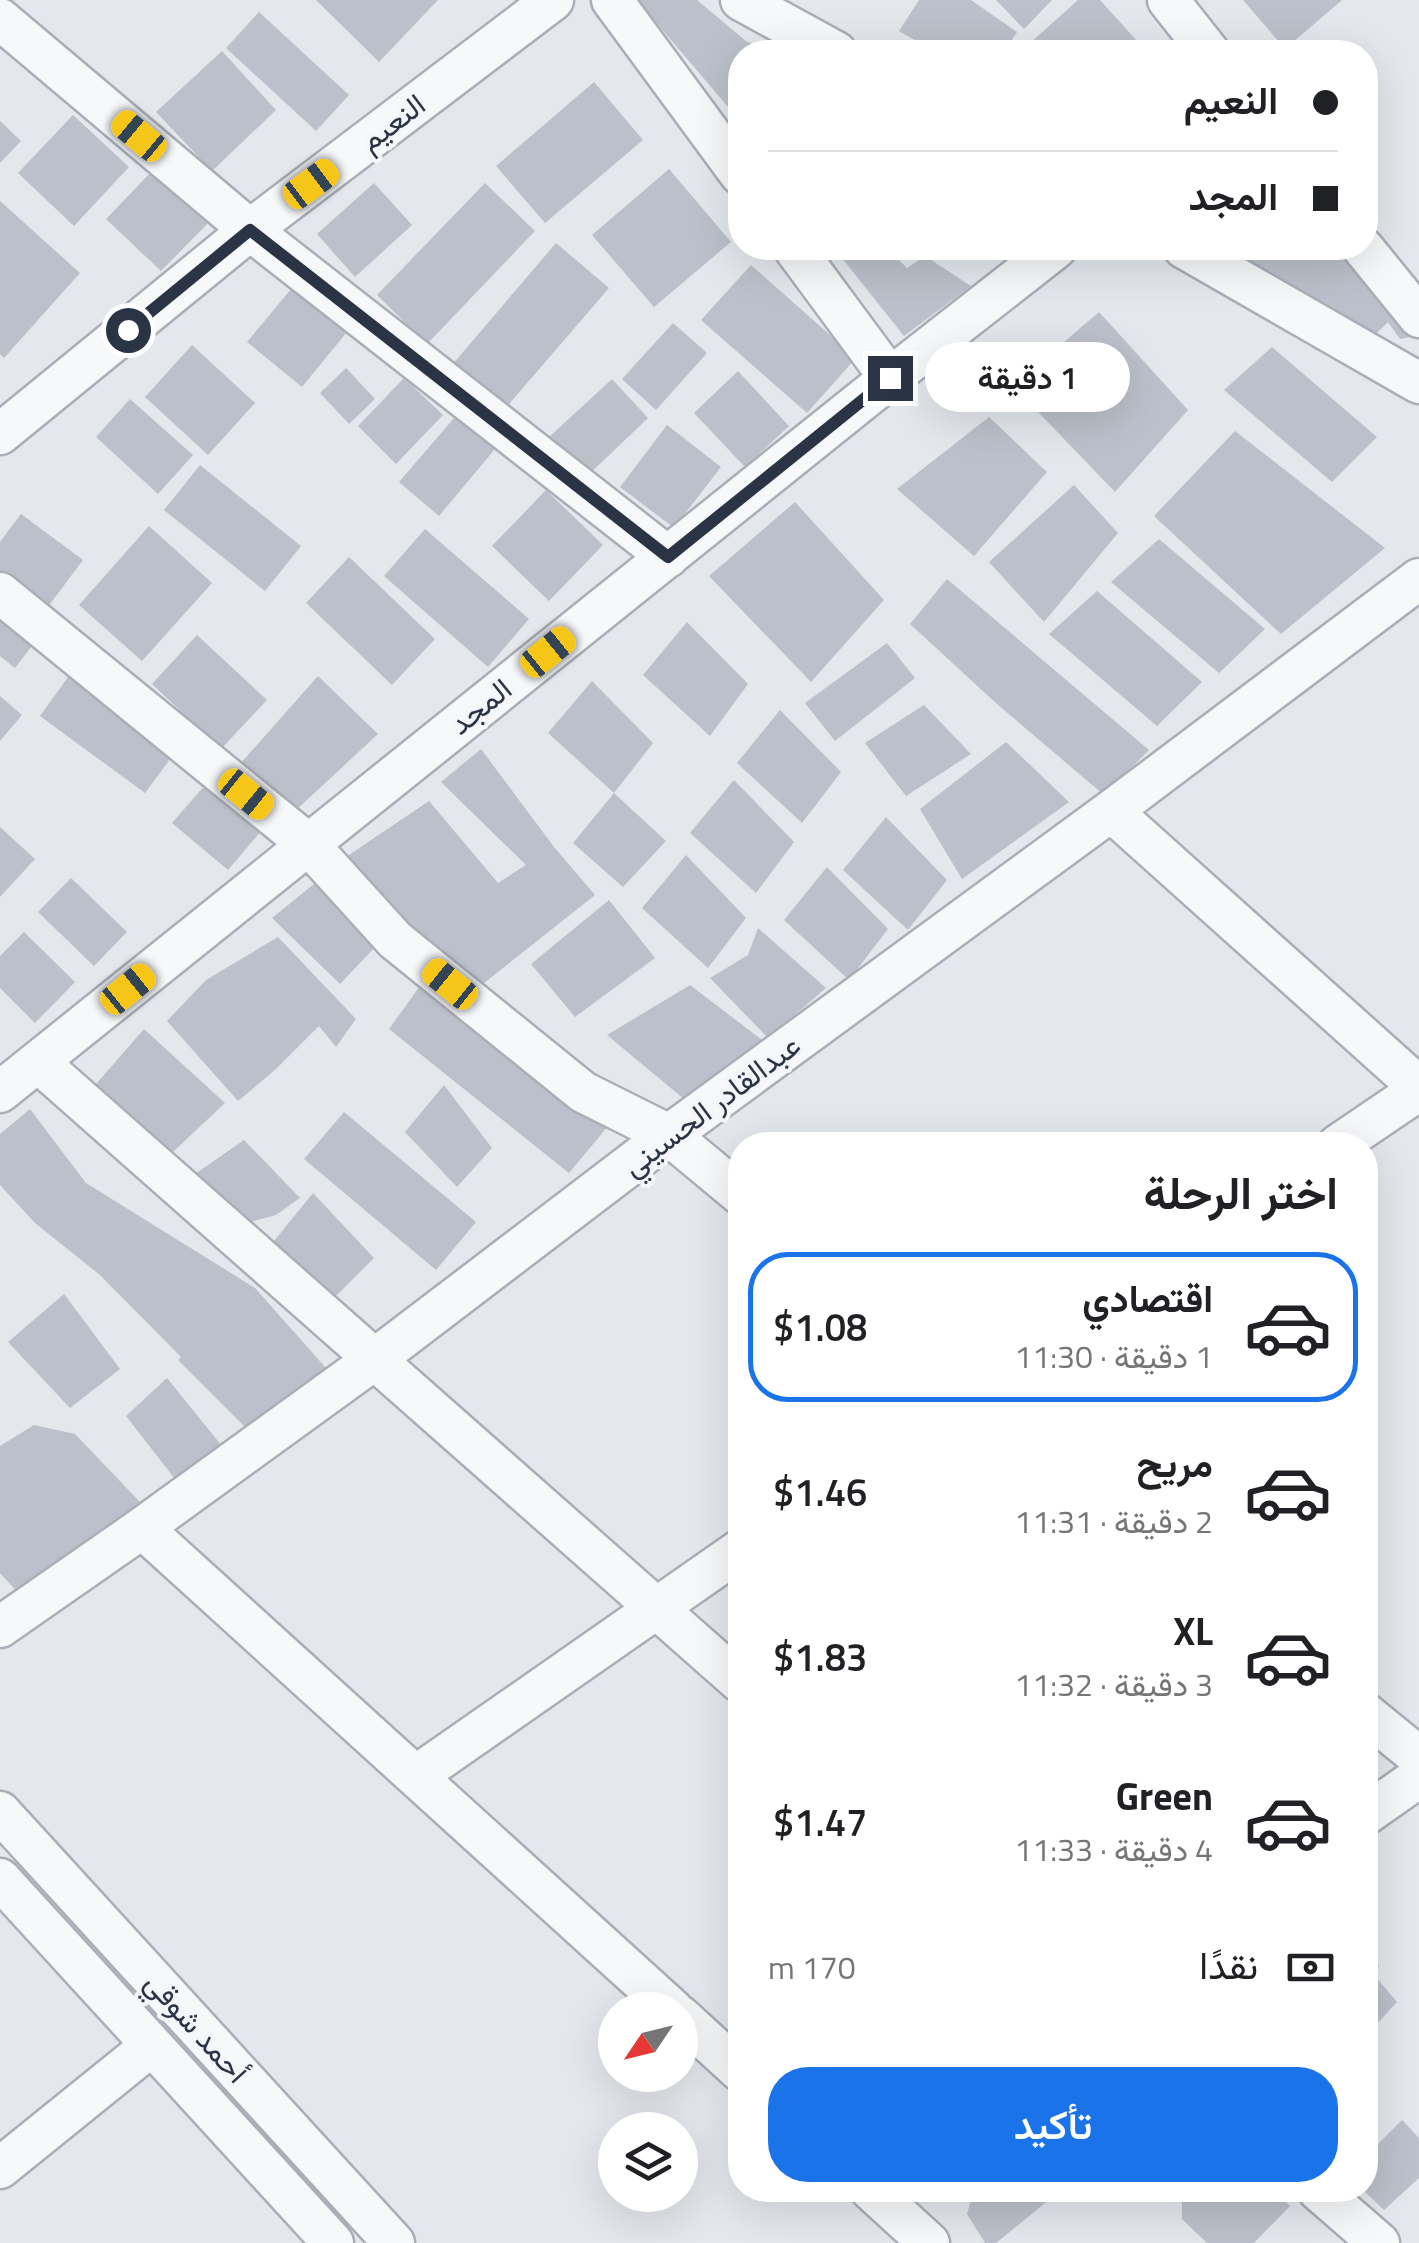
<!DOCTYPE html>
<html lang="ar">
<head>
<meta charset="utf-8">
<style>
  :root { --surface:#fff; --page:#f2f2f2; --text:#202124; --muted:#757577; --line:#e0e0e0; --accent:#1a73e8 }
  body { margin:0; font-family:"Titillium Web",Vazirmatn,sans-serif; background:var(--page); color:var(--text); direction:rtl; height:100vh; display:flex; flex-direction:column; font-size:38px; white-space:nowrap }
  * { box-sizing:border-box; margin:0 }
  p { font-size:32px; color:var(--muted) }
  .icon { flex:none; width:55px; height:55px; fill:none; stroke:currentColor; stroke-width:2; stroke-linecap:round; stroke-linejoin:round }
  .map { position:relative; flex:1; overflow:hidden; direction:ltr }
  .sheet { position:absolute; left:728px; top:1132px; width:650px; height:1070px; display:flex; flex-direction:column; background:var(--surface); border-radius:40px; box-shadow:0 10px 40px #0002; direction:rtl }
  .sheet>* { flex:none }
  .hud { position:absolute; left:728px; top:40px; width:650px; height:220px; border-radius:40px; box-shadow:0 10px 40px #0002; direction:rtl; display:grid; align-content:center; height:220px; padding:0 40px; background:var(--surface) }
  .needle { width:65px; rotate:235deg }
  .controls { position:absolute; left:598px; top:1992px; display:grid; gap:20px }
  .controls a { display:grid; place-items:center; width:100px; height:100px; border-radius:50%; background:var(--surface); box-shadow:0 10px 40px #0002; font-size:50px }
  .end { position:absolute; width:45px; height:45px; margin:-22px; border:12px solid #2b3445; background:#fff; box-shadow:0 0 0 5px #fff }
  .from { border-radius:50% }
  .bubble { position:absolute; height:70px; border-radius:35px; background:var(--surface); box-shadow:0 10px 40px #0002; font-size:32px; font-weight:600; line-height:70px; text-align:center; direction:rtl }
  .car { position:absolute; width:30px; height:60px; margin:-30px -15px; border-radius:12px; box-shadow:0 0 8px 2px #0007; background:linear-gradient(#f5c518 24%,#345 0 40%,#f5c518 0 76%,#345 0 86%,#f5c518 0) }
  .hud b { display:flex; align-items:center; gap:35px; height:95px; font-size:38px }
  .hud b+b { border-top:2px solid var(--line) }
  .hud i { width:25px; height:25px; background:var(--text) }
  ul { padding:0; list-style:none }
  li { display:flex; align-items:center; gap:30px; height:150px; margin:0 20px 15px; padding:0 20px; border:5px solid transparent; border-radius:40px }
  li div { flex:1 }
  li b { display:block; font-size:38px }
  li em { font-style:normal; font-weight:600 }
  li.active { border-color:var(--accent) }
  li>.icon { width:90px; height:90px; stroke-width:1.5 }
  h2 { padding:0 40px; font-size:45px; line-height:120px }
  .pay { display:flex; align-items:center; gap:25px; height:110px; padding:0 40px; font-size:38px }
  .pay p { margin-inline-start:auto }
  .cta { display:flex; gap:20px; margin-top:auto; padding:20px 40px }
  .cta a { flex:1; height:115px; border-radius:40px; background:var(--accent); color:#fff; font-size:40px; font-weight:600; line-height:115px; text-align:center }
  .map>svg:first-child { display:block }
</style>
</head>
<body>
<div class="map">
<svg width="1419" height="2243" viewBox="0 0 1419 2243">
  <rect width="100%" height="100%" fill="#e4e7ec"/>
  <path fill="#bbc0ca" d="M316 0H438L379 62Z
    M637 0H697L746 41 769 52H740V121Z
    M919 0H971L1017 32 1004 52H935L899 31Z
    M996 0H1052L1024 29Z
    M1078 0H1100L1147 52H1020Z
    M1243 0H1342L1285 49Z
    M259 12 349 95 316 131 226 48Z
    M222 51 276 110 212 171 156 112Z
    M594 82 643 140 545 223 496 166Z
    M73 115 129 167 74 226 18 173Z
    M0 121 21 141 0 163Z
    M156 167 211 220 161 271 106 219Z
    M669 169 731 242 654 307 592 235Z
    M374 183 412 225 355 277 317 234Z
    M485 183 535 231 427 344 377 295Z
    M0 201 80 273 4 358 0 354Z
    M556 243 609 288 504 410 452 365Z
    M834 248H887L907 268 925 256 971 286 904 336Z
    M1207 248H1349L1411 325 1410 337 1400 339 1388 322 1369 341Z
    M751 265 856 358 807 413 701 320Z
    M297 282 351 327 302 387 247 342Z
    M1099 312 1188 410 1115 492 1013 386Z
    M673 323 707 353 656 410 622 379Z
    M192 345 255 403 208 455 145 397Z
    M1272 347 1377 437 1332 482 1224 390Z
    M346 368 375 399 349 424 320 393Z
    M738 371 789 426 745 467 694 413Z
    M404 378 443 415 396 464 358 426Z
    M612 379 648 418 585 478 548 438Z
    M130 399 193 455 158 494 96 437Z
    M461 410 500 443 439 516 399 482Z
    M989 417 1047 472 974 556 897 489Z
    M667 425 721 467 674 528 620 487Z
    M1235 431 1385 548 1281 634 1154 516Z
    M200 465 301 546 265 591 164 510Z
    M1074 485 1118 533 1044 622 989 562Z
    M546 490 603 545 549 601 492 546Z
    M795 502 884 600 811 682 709 576Z
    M21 514 83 560 44 612 0 579V542Z
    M149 526 212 583 142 661 79 605Z
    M425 529 529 619 488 667 384 576Z
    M1159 539 1265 629 1219 673 1111 582Z
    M349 557 435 639 392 685 306 603Z
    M947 579 1149 750 1104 795 997 704 910 624Z
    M1097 591 1202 682 1157 726 1049 634Z
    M0 609 38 638 15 668 0 656Z
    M687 622 748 684 710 736 643 675Z
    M197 635 267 700 221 749 152 684Z
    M887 643 915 678 835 741 805 703Z
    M318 676 378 734 294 812 240 764Z
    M68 677 173 755 145 793 40 716Z
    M592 681 653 743 614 793 548 733Z
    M0 696 22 715 0 741Z
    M924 705 971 754 906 796 865 743Z
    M780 710 841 772 802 823 737 763Z
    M1006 742 1069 802 962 879 920 809Z
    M481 749 554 847 595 895 474 991 340 861 429 801 498 883 526 865 441 782Z
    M213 776 268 823 228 870 172 823Z
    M734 780 794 842 756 893 690 833Z
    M614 793 666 841 623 887 573 843Z
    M886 817 947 880 908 930 843 870Z
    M0 827 35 859 0 897Z
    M686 855 746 918 708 968 642 908Z
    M827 867 888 929 849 980 784 920Z
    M71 878 127 932 94 966 38 912Z
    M320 879 380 942 340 984 272 918Z
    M609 900 655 958 575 1017 531 964Z
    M758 928 826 988 768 1038 710 978 748 955Z
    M24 932 75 982 35 1023 0 988V956Z
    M278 937 356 1019 336 1047 319 1026 275 1070 238 1101 167 1021 206 980Z
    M425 979 609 1125 569 1173 389 1029Z
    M690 985 762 1040 684 1099 607 1035Z
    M144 1029 225 1103 157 1167 90 1091Z
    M444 1085 492 1148 457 1187 405 1132Z
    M30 1109 86 1183 255 1288 326 1368 248 1430 178 1360 181 1357 100 1275 35 1223 0 1185V1134Z
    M344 1112 476 1222 436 1270 304 1159Z
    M244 1140 300 1198 276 1215 240 1225 195 1174Z
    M313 1193 374 1258 326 1306 265 1252Z
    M64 1294 120 1369 70 1408 8 1342Z
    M167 1378 226 1451 175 1479 126 1416Z
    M34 1425 75 1434 140 1502 20 1595 0 1573V1446Z
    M1365 1953 1379 1965 1375 1976 1397 2002 1365 2037Z
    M1402 2120 1419 2138V2178L1384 2210 1365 2192V2157Z
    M974 2190H1061L996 2243H985L967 2214Z
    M1182 2190H1273L1290 2206 1254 2243H1207L1182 2219Z"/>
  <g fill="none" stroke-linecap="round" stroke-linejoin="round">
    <g stroke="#a9aeb7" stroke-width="45">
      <path id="minor" d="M612 0 740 174
        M741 0 836 52
        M1168 0 1209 52
        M0 19 250 230 668 557
        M794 248 890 378
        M1184 248 1419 383
        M1363 248 1419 317
        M0 434 250 230 553 0
        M0 593 308 844 395 940 583 1092 669 1135 740 1194
        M1111 811 1419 1087
        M38 1062 740 1682
        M0 1092 890 378 1056 248
        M1338 1145 1419 1090
        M142 1528 673 2010
        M0 1627 142 1528 375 1359 669 1135 1111 811 1419 579
        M1365 1713 1419 1757
        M416 1776 740 1550
        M0 1812 394 2243
        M1365 1815 1419 1777
        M0 1879 333 2243
        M680 2016 740 2071
        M0 2168 151 2046
        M871 2190 929 2243
        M1318 2190 1379 2243"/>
    </g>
    <use href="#minor" stroke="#f7f8fa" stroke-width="40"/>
  </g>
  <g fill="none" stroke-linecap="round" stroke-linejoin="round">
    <path stroke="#2b3445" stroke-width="12" d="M128 330 250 230 668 557 890 378"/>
  </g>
  <g text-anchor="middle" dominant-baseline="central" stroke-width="8" stroke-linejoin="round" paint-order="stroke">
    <g font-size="30" fill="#2b3445" stroke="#f4f6f9">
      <text transform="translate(392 122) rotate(-37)">النعيم</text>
      <text transform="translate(480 706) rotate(-39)">المجد</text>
      <text transform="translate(711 1105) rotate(-37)">عبدالقادر الحسيني</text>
      <text transform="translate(197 2027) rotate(48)">أحمد شوقي</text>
    </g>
  </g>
</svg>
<div class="controls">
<a><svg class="needle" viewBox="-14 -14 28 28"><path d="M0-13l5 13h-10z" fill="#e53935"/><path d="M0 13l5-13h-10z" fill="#757577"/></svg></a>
<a><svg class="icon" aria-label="layers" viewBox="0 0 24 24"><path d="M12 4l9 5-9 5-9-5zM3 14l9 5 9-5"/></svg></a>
</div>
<i class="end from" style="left:128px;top:330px"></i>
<i class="end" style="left:890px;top:378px"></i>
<div class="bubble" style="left:925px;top:342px;width:205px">1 دقيقة</div>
<i class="car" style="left:139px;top:136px;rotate:310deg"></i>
<i class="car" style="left:311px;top:184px;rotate:53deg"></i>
<i class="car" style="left:548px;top:652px;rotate:51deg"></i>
<i class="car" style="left:246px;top:794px;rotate:129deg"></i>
<i class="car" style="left:450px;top:984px;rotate:309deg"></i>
<i class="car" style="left:128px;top:989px;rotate:51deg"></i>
<div class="hud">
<b><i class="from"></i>النعيم</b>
<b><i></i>المجد</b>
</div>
<section class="sheet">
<h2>اختر الرحلة</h2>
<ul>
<li class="active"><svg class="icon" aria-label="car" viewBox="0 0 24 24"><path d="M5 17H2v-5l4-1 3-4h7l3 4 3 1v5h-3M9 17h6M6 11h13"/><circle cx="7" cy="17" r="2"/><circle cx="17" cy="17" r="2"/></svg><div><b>اقتصادي</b><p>1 دقيقة · 11:30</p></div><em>$1.08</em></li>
<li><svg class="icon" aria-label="car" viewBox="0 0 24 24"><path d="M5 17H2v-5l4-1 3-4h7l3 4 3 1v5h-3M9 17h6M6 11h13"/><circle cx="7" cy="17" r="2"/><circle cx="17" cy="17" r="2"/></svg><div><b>مريح</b><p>2 دقيقة · 11:31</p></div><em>$1.46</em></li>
<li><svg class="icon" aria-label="car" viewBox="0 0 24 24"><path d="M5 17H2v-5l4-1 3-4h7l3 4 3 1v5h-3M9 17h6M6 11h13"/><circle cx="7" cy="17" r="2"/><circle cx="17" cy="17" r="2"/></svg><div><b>XL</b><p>3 دقيقة · 11:32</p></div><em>$1.83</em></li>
<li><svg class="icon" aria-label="car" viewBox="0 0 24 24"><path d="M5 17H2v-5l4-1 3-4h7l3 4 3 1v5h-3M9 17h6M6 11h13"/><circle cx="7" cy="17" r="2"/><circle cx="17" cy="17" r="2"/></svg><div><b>Green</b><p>4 دقيقة · 11:33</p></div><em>$1.47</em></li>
</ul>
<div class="pay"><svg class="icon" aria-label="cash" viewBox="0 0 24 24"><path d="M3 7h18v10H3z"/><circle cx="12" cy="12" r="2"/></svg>نقدًا<p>170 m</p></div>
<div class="cta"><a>تأكيد</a></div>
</section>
</div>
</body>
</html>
